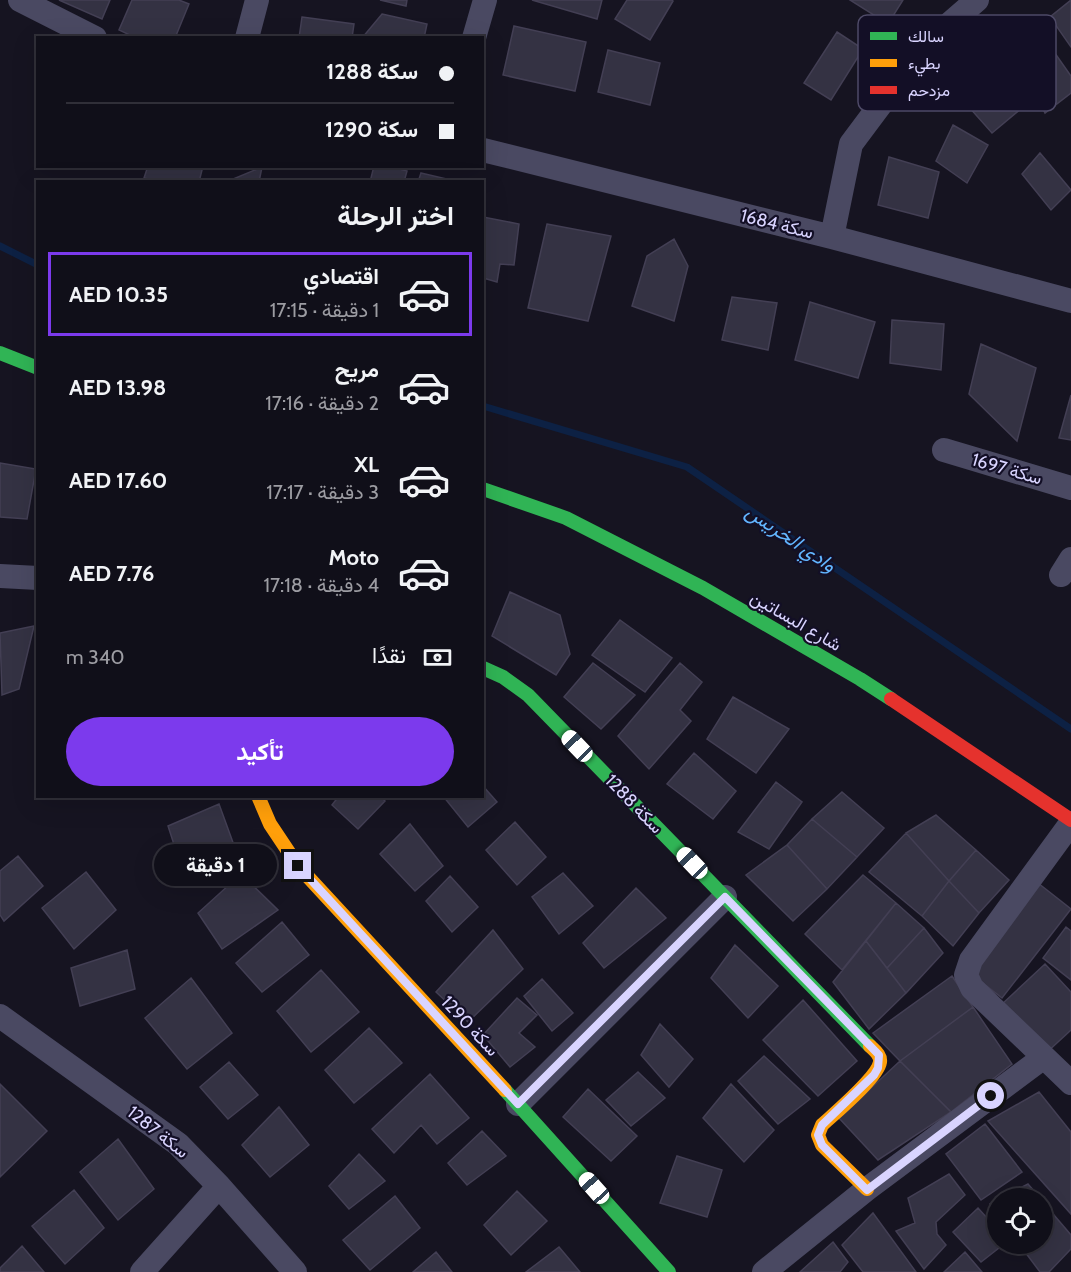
<!DOCTYPE html>
<html lang="ar">
<head>
<meta charset="utf-8">
<style>
  :root { --surface:#100f19; --page:#1e1d26; --text:#f1f3f6; --muted:#9c9ca2; --line:#302f38; --accent:#7c3aed }
  body { margin:0; font-family:Cabin,Vazirmatn,sans-serif; background:var(--page); color:var(--text); direction:rtl; height:100vh; display:flex; flex-direction:column; font-size:22px; white-space:nowrap }
  * { box-sizing:border-box; margin:0 }
  p { font-size:20px; color:var(--muted) }
  .icon { flex:none; width:33px; height:33px; fill:none; stroke:currentColor; stroke-width:2; stroke-linecap:round; stroke-linejoin:round }
  .map { position:relative; flex:1; overflow:hidden; direction:ltr }
  .details { position:absolute; left:36px; top:180px; width:448px; height:618px; display:flex; flex-direction:column; background:var(--surface); border-radius:0px; box-shadow:0 6px 24px #0002,0 0 0 2px var(--line); direction:rtl }
  .details>* { flex:none }
  .hud { position:absolute; left:36px; top:36px; width:448px; height:132px; border-radius:0px; box-shadow:0 6px 24px #0002,0 0 0 2px var(--line); direction:rtl; display:grid; align-content:center; height:132px; padding:0 30px; background:var(--surface) }
  .buttons { position:absolute; left:987px; top:1188px; display:grid; gap:12px }
  .buttons a { display:grid; place-items:center; width:66px; height:66px; border-radius:50%; background:var(--surface); box-shadow:0 6px 24px #0002,0 0 0 2px var(--line); font-size:30px }
  .end { position:absolute; width:27px; height:27px; margin:-14px; border:8px solid #d9d4ff; background:#111; box-shadow:0 0 0 3px #111 }
  .from { border-radius:50% }
  .bubble { position:absolute; height:42px; border-radius:21px; background:var(--surface); box-shadow:0 6px 24px #0002,0 0 0 2px var(--line); font-size:20px; font-weight:700; line-height:42px; text-align:center; direction:rtl }
  .car { position:absolute; width:18px; height:36px; margin:-18px -9px; border-radius:8px; box-shadow:0 0 4px 2px #0007; background:linear-gradient(#fff 24%,#345 0 40%,#fff 0 76%,#345 0 86%,#fff 0) }
  .hud b { display:flex; align-items:center; gap:21px; height:57px; font-size:22px }
  .hud b+b { border-top:2px solid var(--line) }
  .hud i { width:15px; height:15px; background:var(--text) }
  ul { padding:0; list-style:none }
  li { display:flex; align-items:center; gap:18px; height:84px; margin:0 12px 9px; padding:0 18px; border:3px solid transparent; border-radius:0px }
  li div { flex:1 }
  li b { display:block; font-size:22px }
  li em { font-style:normal; font-weight:700 }
  li.current { border-color:var(--accent) }
  li>.icon { width:54px; height:54px; stroke-width:1.5 }
  h2 { padding:0 30px; font-size:27px; line-height:72px }
  .pay { display:flex; align-items:center; gap:15px; height:66px; padding:0 30px; font-size:22px }
  .pay p { margin-inline-start:auto }
  .primary-button { display:flex; gap:12px; margin-top:auto; padding:12px 30px }
  .primary-button a { flex:1; height:69px; border-radius:36px; background:var(--accent); color:#fff; font-size:24px; font-weight:700; line-height:69px; text-align:center }
  .map>svg:first-child { display:block }
</style>
</head>
<body>
<div class="map">
<svg width="1071" height="1272" viewBox="0 0 1071 1272">
  <rect width="100%" height="100%" fill="#161421"/>
  <g fill="none" stroke-linecap="round" stroke-linejoin="round">
    <path stroke="#0d2144" stroke-width="7" d="M0 246 38 265
      M483 406 687 467 1071 729"/>
  </g>
  <path fill="#343243" stroke="#433f54" stroke-width="1.5" d="M59 0H110L102 19Z
    M132 0H179L189 4 175 38H136L119 30Z
    M380 0H407L406 6Z
    M532 0H602L597 19Z
    M627 0H672L673 1 650 40 615 19Z
    M850 0H903L888 24Z
    M1071 0V47L1050 17Z
    M382 14 427 24 424 38H362Z
    M302 17 354 24 352 38H299Z
    M514 26 586 42 575 91 503 75Z
    M837 32 863 49 831 100 804 83Z
    M1052 49 1071 76V93L1045 113 1036 94 1037 63Z
    M608 50 660 63 650 105 598 92Z
    M982 61 1022 108 992 133 968 106V75Z
    M953 125 988 145 967 183 936 161Z
    M1040 153 1071 190 1051 210 1022 174Z
    M889 157 939 172 928 218 878 205Z
    M148 166H203L199 182H161L144 178Z
    M374 166H388L407 171 404 182H370Z
    M262 167 259 182H226Z
    M421 173 447 179V182H418Z
    M483 217 519 224 514 265 500 264 497 282 483 278Z
    M547 224 611 236 588 321 528 308Z
    M674 239 688 266 674 321 632 306 647 256Z
    M732 297 777 303 768 350 722 340Z
    M810 302 875 322 858 378 795 360Z
    M892 320 944 324 941 370 890 363Z
    M981 344 1036 368 1017 441 969 394Z
    M1071 395V440L1059 438Z
    M0 463 36 469 27 519 0 517Z
    M510 592 560 615 570 654 556 675 492 636Z
    M620 620 672 658 645 692 592 655Z
    M34 626 19 689 2 695 0 633Z
    M593 663 635 695 601 729 564 697Z
    M680 663 702 682 680 710 691 721 649 769 618 736Z
    M733 697 789 729 756 773 707 739Z
    M694 753 736 791 713 819 667 784Z
    M776 782 802 802 769 849 738 832Z
    M483 786 497 802 468 827 443 796H483Z
    M842 792 884 828 857 857 812 819Z
    M339 796H380L385 801 358 829 332 805Z
    M219 804 235 848 180 863 168 826Z
    M936 815 976 850 949 881 906 833Z
    M812 819 857 857 827 889 787 845Z
    M515 822 546 857 517 885 486 850Z
    M410 824 443 866 415 891 380 854Z
    M906 833 949 881 922 916 869 872Z
    M787 845 827 889 793 921 746 875Z
    M976 850 1009 880 979 913 949 881Z
    M18 856 43 886 4 921 0 915V871Z
    M86 872 116 910 74 949 42 908Z
    M563 873 593 906 559 934 532 897Z
    M241 874 278 910 222 949 198 913Z
    M863 875 896 903 842 970 805 934Z
    M450 876 478 907 452 932 426 901Z
    M949 881 979 913 953 946 922 916Z
    M1038 883 1071 909 1002 998 969 972Z
    M636 888 666 918 604 968 583 943Z
    M896 903 924 928 887 968 866 941Z
    M282 922 309 955 262 992 236 963Z
    M1066 927 1071 931V980L1043 958Z
    M924 928 943 953 906 993 887 968Z
    M493 930 523 969 468 1022 436 992Z
    M866 941 906 993 869 1029 833 982Z
    M735 945 778 986 748 1018 711 978Z
    M127 950 135 989 80 1006 71 968Z
    M1045 964 1071 992V1030L1045 1054 1001 1005Z
    M321 970 359 1012 311 1052 277 1011Z
    M952 976 973 1007 900 1061 873 1033Z
    M191 978 232 1033 187 1069 145 1018Z
    M542 979 573 1013 552 1031 524 996Z
    M517 998 537 1015 519 1033 535 1047 510 1067 483 1035Z
    M803 1000 857 1061 818 1096 763 1040Z
    M973 1007 1012 1064 951 1112 900 1061Z
    M660 1024 693 1059 669 1087 641 1055Z
    M369 1028 402 1063 354 1103 325 1070Z
    M764 1056 810 1099 778 1124 738 1081Z
    M900 1061 951 1112 878 1160 839 1118Z
    M229 1062 258 1095 228 1119 200 1087Z
    M638 1072 665 1098 631 1126 606 1100Z
    M430 1074 469 1118 437 1144 421 1125 394 1153 372 1129Z
    M0 1084 47 1131 0 1177Z
    M731 1084 774 1130 744 1162 703 1118Z
    M588 1089 637 1136 611 1161 563 1117Z
    M1039 1092 1071 1132V1214L988 1121Z
    M279 1107 309 1145 270 1177 242 1145Z
    M985 1124 1022 1172 981 1200 946 1154Z
    M482 1131 506 1156 467 1185 448 1163Z
    M118 1139 154 1189 118 1220 80 1172Z
    M359 1154 385 1181 349 1209 329 1186Z
    M677 1156 722 1170 707 1217 660 1203Z
    M949 1174 965 1195 936 1222 937 1234 946 1245 924 1269 896 1231 915 1223 908 1198Z
    M1028 1184 1040 1198H1000Z
    M74 1190 104 1228 65 1264 32 1226Z
    M517 1191 547 1221 511 1255 484 1225Z
    M395 1196 420 1228 370 1270 343 1240Z
    M998 1200V1215L990 1204Z
    M1042 1201 1071 1235V1249L1049 1272H1040L1019 1244H1042Z
    M978 1208 998 1230V1244H1004L981 1262 953 1232Z
    M873 1213 916 1272H863L842 1245Z
    M833 1242 848 1262 840 1272H800Z
    M22 1246 44 1272H0V1268Z
    M559 1247 580 1272H526Z
    M436 1252 452 1272H413Z
    M965 1252 982 1272H944Z"/>
  <g fill="none" stroke-linecap="round" stroke-linejoin="round">
    <path stroke="#4a4962" stroke-width="24" d="M20 0 95 38
      M247 38 257 0
      M474 38 485 0
      M483 150 832 237 1071 301
      M832 237 851 144 925 45 977 0
      M944 450 1071 488
      M1061 575 1071 559
      M0 576 38 578
      M1071 823 971 960 966 975 972 988 1071 1083
      M0 1016 178 1144 219 1186 295 1272
      M518 1104 725 897
      M142 1272 219 1186
      M764 1272 867 1189 1044 1057"/>
    <path stroke="#30b455" stroke-width="14" d="M0 353 38 368
      M483 489 566 518 703 588 860 679 891 699
      M483 668 503 677 528 695 870 1046
      M505 1090 669 1272"/>
    <path stroke="#ff9f0a" stroke-width="14" d="M258 796 270 824 298 866 505 1090
      M867 1189 822 1145 818 1135 822 1125C835 1113 878 1077 880 1062 881 1055 875 1051 870 1046"/>
    <path stroke="#e5322d" stroke-width="14" d="M891 699 1071 820"/>
  </g>
  <g fill="none" stroke-linecap="round" stroke-linejoin="round">
    <path stroke="#d9d4ff" stroke-width="8" d="M298 866 518 1104 725 897 879 1055 878 1068 874 1075 822 1125 818 1135 822 1145 867 1190 991 1096"/>
  </g>
  <g text-anchor="middle" dominant-baseline="central" stroke-width="4.5" stroke-linejoin="round" paint-order="stroke">
    <g font-size="18" fill="#d9d4ff" stroke="#130f26">
      <text transform="translate(777 224) rotate(14)">سكة 1684</text>
      <text transform="translate(1007 469) rotate(16)">سكة 1697</text>
      <text transform="translate(796 621) rotate(30)">شارع البساتين</text>
      <text transform="translate(634 804) rotate(46)">سكة 1288</text>
      <text transform="translate(470 1026) rotate(47)">سكة 1290</text>
      <text transform="translate(158 1132) rotate(38)">سكة 1287</text>
    </g>
    <g font-size="20" font-style="italic" fill="#62b6ff" stroke="#130f26">
      <text transform="translate(791 538) rotate(34)">وادي الخريس</text>
    </g>
  </g>
  <rect x="858" y="15" width="198" height="96" rx="9" fill="#130f26" stroke="#4e4a67" stroke-width="1.5"/>
  <rect x="870" y="32" width="27" height="8" fill="#30b455"/>
  <rect x="870" y="59" width="27" height="8" fill="#ff9f0a"/>
  <rect x="870" y="86" width="27" height="8" fill="#e5322d"/>
  <g font-size="16" fill="#d9d4ff">
    <text x="908" y="42">سالك</text>
    <text x="908" y="69">بطيء</text>
    <text x="908" y="96">مزدحم</text>
  </g>
</svg>
<div class="buttons">
<a><svg class="icon" aria-label="locate" viewBox="0 0 24 24"><circle cx="12" cy="12" r="6"/><path d="M12 2v4M12 18v4M2 12h4M18 12h4"/></svg></a>
</div>
<i class="end from" style="left:991px;top:1096px"></i>
<i class="end" style="left:298px;top:866px"></i>
<div class="bubble" style="left:154px;top:844px;width:123px">1 دقيقة</div>
<i class="car" style="left:577px;top:746px;rotate:316deg"></i>
<i class="car" style="left:692px;top:863px;rotate:316deg"></i>
<i class="car" style="left:594px;top:1188px;rotate:318deg"></i>
<div class="hud">
<b><i class="from"></i>سكة 1288</b>
<b><i></i>سكة 1290</b>
</div>
<section class="details">
<h2>اختر الرحلة</h2>
<ul>
<li class="current"><svg class="icon" aria-label="car" viewBox="0 0 24 24"><path d="M5 17H2v-5l4-1 3-4h7l3 4 3 1v5h-3M9 17h6M6 11h13"/><circle cx="7" cy="17" r="2"/><circle cx="17" cy="17" r="2"/></svg><div><b>اقتصادي</b><p>1 دقيقة · 17:15</p></div><em>AED 10.35</em></li>
<li><svg class="icon" aria-label="car" viewBox="0 0 24 24"><path d="M5 17H2v-5l4-1 3-4h7l3 4 3 1v5h-3M9 17h6M6 11h13"/><circle cx="7" cy="17" r="2"/><circle cx="17" cy="17" r="2"/></svg><div><b>مريح</b><p>2 دقيقة · 17:16</p></div><em>AED 13.98</em></li>
<li><svg class="icon" aria-label="car" viewBox="0 0 24 24"><path d="M5 17H2v-5l4-1 3-4h7l3 4 3 1v5h-3M9 17h6M6 11h13"/><circle cx="7" cy="17" r="2"/><circle cx="17" cy="17" r="2"/></svg><div><b>XL</b><p>3 دقيقة · 17:17</p></div><em>AED 17.60</em></li>
<li><svg class="icon" aria-label="car" viewBox="0 0 24 24"><path d="M5 17H2v-5l4-1 3-4h7l3 4 3 1v5h-3M9 17h6M6 11h13"/><circle cx="7" cy="17" r="2"/><circle cx="17" cy="17" r="2"/></svg><div><b>Moto</b><p>4 دقيقة · 17:18</p></div><em>AED 7.76</em></li>
</ul>
<div class="pay"><svg class="icon" aria-label="cash" viewBox="0 0 24 24"><path d="M3 7h18v10H3z"/><circle cx="12" cy="12" r="2"/></svg>نقدًا<p>340 m</p></div>
<div class="primary-button"><a>تأكيد</a></div>
</section>
</div>
</body>
</html>
